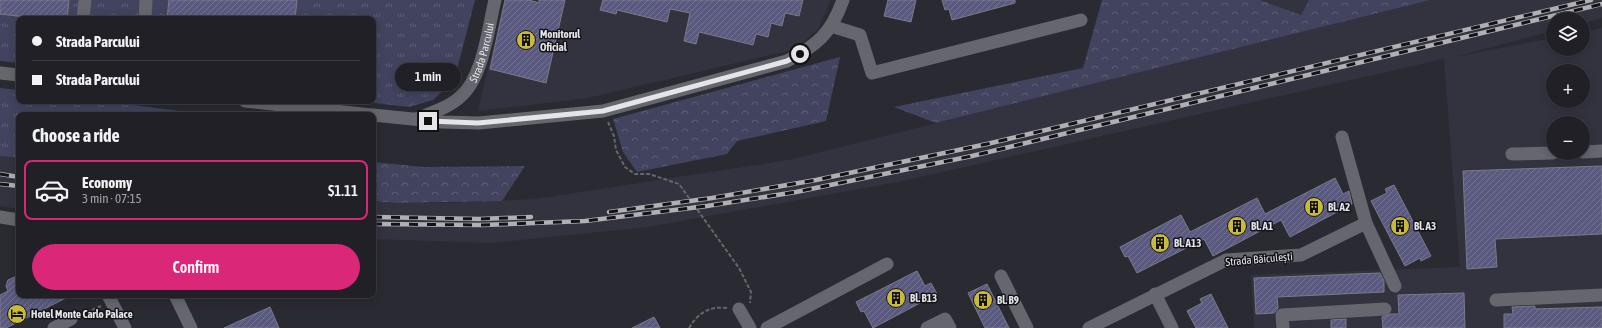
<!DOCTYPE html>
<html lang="en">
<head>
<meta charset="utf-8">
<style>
  :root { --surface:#202026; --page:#2d2d32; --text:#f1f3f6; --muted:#a2a3a7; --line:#3d3e43; --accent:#db2777 }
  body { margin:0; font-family:"Asap Condensed",sans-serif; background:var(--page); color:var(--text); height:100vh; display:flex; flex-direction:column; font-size:15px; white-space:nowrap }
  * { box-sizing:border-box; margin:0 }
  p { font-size:13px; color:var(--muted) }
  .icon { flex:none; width:22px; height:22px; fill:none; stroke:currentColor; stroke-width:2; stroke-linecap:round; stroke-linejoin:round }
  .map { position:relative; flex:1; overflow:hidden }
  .details { position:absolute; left:16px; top:112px; width:360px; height:186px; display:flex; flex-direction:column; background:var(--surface); border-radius:8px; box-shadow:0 2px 10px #0003,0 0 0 1px var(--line) }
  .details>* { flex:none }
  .banner { position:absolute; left:16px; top:16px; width:360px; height:88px; border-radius:8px; box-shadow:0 2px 10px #0003,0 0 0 1px var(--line); display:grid; align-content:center; height:88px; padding:0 16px; background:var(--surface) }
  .tools { position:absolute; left:1546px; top:12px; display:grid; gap:8px }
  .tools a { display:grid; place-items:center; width:44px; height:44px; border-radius:50%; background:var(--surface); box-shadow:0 2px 10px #0003,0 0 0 1px var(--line); font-size:20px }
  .end { position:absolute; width:18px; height:18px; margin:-9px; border:5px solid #e4e4e9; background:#111; box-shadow:0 0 0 2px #111 }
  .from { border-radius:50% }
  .bubble { position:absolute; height:28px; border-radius:14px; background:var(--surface); box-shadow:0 2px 10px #0003,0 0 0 1px var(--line); font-size:13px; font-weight:600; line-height:28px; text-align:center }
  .banner b { display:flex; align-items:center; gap:14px; height:38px; font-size:15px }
  .banner b+b { border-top:1px solid var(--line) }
  .banner i { width:10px; height:10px; background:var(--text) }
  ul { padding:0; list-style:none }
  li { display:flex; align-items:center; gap:12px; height:60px; margin:0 8px 6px; padding:0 8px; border:2px solid var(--line); border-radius:8px }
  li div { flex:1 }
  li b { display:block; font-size:15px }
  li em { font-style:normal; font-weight:600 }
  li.current { border-color:var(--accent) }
  li>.icon { width:36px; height:36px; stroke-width:1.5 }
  h2 { padding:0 16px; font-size:18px; line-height:48px }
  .primary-button { display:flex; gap:8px; margin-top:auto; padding:8px 16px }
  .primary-button a { flex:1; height:46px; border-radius:24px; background:var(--accent); color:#fff; font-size:16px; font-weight:600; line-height:46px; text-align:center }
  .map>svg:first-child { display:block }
</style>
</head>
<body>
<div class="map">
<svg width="1602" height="328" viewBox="0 0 1602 328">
  <defs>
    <pattern id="grass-tufts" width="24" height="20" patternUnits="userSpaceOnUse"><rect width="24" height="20" fill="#42435f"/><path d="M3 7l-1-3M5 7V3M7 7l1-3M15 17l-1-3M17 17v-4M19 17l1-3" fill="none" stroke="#5d5e76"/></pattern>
    <pattern id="forest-crowns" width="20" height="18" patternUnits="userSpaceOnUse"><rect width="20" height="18" fill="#42435f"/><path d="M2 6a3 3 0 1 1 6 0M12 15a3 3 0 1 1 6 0" fill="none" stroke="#5d5e76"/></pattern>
    <pattern id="building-hatch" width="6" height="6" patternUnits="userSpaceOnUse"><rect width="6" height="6" fill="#5a5a81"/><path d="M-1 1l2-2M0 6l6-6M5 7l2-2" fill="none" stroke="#727293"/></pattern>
  </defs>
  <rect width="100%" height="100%" fill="#2a2a32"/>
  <path fill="#333340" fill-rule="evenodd" d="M504 0H831L818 29 796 49 588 98 478 111Z
    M1260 0H1309L1301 15Z
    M1428 0H1602V18L1583 23V19H1553V31L1454 57 1553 38V49H1583V32L1602 28V328H1254L1251 275 1460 267 1444 59 898 182 648 227 491 243 373 239V201L397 203H449L535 199 794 159ZM1553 71H1583V101H1553ZM1553 123H1583V153H1553Z
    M0 156 19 158V209L0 206Z"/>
  <path fill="url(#grass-tufts)" d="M0 0H475L454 81 433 100 409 107 358 101H373V19H19V63L0 61Z
    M0 88 19 90V101H102L210 115H19V158L0 156Z"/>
  <path fill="url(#forest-crowns)" d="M1102 0H1260L1301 15 1309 0H1430L936 123 894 107 1083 68Z
    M840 57 826 121 737 141 727 154 637 172 623 152 613 119Z
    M373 162 424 167 525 166 502 201 397 203 373 201Z"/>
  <path fill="url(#building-hatch)" stroke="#7a7b83" d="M0 0H69L67 19H45L0 14Z
    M169 0H297L295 19H167Z
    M505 0H529L539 3V0H565L546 83 490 69Z
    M603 0H803L799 16 785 13 782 26 771 23 768 37 756 34 753 45 699 32 696 44 684 41 690 13 670 9 667 22 617 10 616 14 600 10Z
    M888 0H916L911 22 884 16Z
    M942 0H1015V3L952 20 949 9 945 10Z
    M1602 166V234L1495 239 1497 267 1467 269 1463 171Z
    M1335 178 1343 194 1349 191 1352 204 1290 237 1281 220 1213 256 1204 239 1137 273 1128 256 1125 257 1120 247 1181 215 1190 232 1257 198 1265 214Z
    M1394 185 1431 256 1421 261 1420 258 1405 266 1371 201 1387 193 1385 189Z
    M917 271 925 286 931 283 937 294 873 328 864 311 861 312 856 302Z
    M1380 273 1384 281V292L1277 297 1278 308 1274 313 1256 314 1254 278Z
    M19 275V295H72L6 328H0V295L8 291 6 286 8 280Z
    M987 284 1009 328H985L968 293Z
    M1464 293 1465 328H1383L1382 317 1391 314H1399L1398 295Z
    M1211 294 1228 328H1196L1187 311 1202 303 1200 299Z
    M1535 306V309L1602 307V328H1504V314H1513L1512 307Z
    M270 307 279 328H224Z
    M654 317 660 328H632Z
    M1346 319V328H1331V320Z"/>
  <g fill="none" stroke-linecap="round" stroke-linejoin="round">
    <path stroke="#66666d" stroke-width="2" stroke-dasharray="4 2" stroke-linecap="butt" d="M608 122 614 136 616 150 625 167 635 174H649L679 184 739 268 751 292 750 303
      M81 315 101 306
      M689 328C698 313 709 306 727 308"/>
    <g stroke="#65666e" stroke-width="13">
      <path d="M83 19 85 0"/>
      <path d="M145 19 146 0"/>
      <path d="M831 26 860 35 872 73 1081 20"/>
      <path d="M0 73 19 75"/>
      <path d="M245 101 371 115"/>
      <path d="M373 115 442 122 479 123 603 111 787 61C817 45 831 34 843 0"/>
      <path id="s1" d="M416 119C431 113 448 108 460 97 483 78 488 29 495 0"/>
      <path d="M1342 137 1366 223 1395 286"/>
      <path d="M1583 152 1602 151"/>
      <path d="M1512 154 1553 153"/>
      <path d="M0 217 19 220"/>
      <path d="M1001 276 1027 328"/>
      <path d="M1155 294 1172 328"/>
      <path d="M108 295 125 328"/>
      <path d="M175 295 191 328"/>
      <path d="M1496 300 1602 295"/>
      <path d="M739 309 750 328"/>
      <path d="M54 328 71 319"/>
      <path d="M767 328 887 264"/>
      <path d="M927 328 945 319 950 328"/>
      <path d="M1089 328 1226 260 1301 255 1366 223"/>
      <path d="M1283 328 1282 315 1385 309"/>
    </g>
    <g stroke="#afafb4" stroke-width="4.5">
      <path id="rail" d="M0 174 19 177
        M0 184 19 186
        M609 212 712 198 816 180 987 144 1591 0
        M373 217 480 219 531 217
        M373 224 482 225 585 221 707 206 796 192 972 156 1602 4"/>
    </g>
    <use href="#rail" stroke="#131317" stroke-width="3" stroke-dasharray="9" stroke-linecap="butt"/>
  </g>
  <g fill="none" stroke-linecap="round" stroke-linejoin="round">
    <path stroke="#e4e4e9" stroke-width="5" d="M428 121 478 123 603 111 787 61 800 54"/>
  </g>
  <defs>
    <g id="building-disc" transform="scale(1)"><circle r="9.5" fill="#c9ba3a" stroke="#131317"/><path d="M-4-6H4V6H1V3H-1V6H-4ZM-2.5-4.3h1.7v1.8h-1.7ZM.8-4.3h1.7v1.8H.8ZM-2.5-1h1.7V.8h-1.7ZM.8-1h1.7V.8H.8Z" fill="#111"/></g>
    <g id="hotel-disc" transform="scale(1)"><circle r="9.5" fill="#c9ba3a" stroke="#131317"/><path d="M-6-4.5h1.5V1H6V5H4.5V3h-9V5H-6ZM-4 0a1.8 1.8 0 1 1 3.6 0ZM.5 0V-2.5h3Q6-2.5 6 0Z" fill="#111"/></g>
  </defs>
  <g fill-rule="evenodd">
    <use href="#building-disc" x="526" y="40"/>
    <use href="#building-disc" x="1314" y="207"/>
    <use href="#building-disc" x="1237" y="226"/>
    <use href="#building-disc" x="1400" y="226"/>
    <use href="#building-disc" x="1160" y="243"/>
    <use href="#building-disc" x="896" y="298"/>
    <use href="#building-disc" x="983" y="300"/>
    <use href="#hotel-disc" x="17" y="314"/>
  </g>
  <g text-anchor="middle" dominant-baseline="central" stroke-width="3" stroke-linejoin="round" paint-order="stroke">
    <g font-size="11" font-weight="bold" fill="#e4e4e9" stroke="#131317" text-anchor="start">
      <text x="540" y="34">Monitorul<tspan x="540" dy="13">Oficial</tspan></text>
      <text x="1328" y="207">Bl. A2</text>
      <text x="1251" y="226">Bl. A1</text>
      <text x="1414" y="226">Bl. A3</text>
      <text x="1174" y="243">Bl. A13</text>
      <text x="910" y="298">Bl. B13</text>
      <text x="997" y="300">Bl. B9</text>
      <text x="31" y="314">Hotel Monte Carlo Palace</text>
    </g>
    <g font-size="11" fill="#e4e4e9" stroke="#131317">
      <text stroke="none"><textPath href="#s1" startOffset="100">Strada Parcului</textPath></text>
      <text transform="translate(1259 259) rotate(-5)">Strada Băiculești</text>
    </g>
  </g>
</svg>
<div class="tools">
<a><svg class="icon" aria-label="layers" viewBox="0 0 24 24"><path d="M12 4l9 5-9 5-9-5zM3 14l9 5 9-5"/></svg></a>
<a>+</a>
<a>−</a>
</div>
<i class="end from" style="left:800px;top:54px"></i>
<i class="end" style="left:428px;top:121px"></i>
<div class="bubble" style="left:395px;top:63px;width:66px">1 min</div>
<div class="banner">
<b><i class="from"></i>Strada Parcului</b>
<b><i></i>Strada Parcului</b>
</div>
<section class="details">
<h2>Choose a ride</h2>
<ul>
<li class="current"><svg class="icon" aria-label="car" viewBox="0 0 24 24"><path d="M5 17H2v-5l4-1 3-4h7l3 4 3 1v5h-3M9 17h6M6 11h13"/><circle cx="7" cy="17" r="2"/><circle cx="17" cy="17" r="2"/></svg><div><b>Economy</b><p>3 min · 07:15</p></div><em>$1.11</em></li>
</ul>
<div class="primary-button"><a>Confirm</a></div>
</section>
</div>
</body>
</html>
